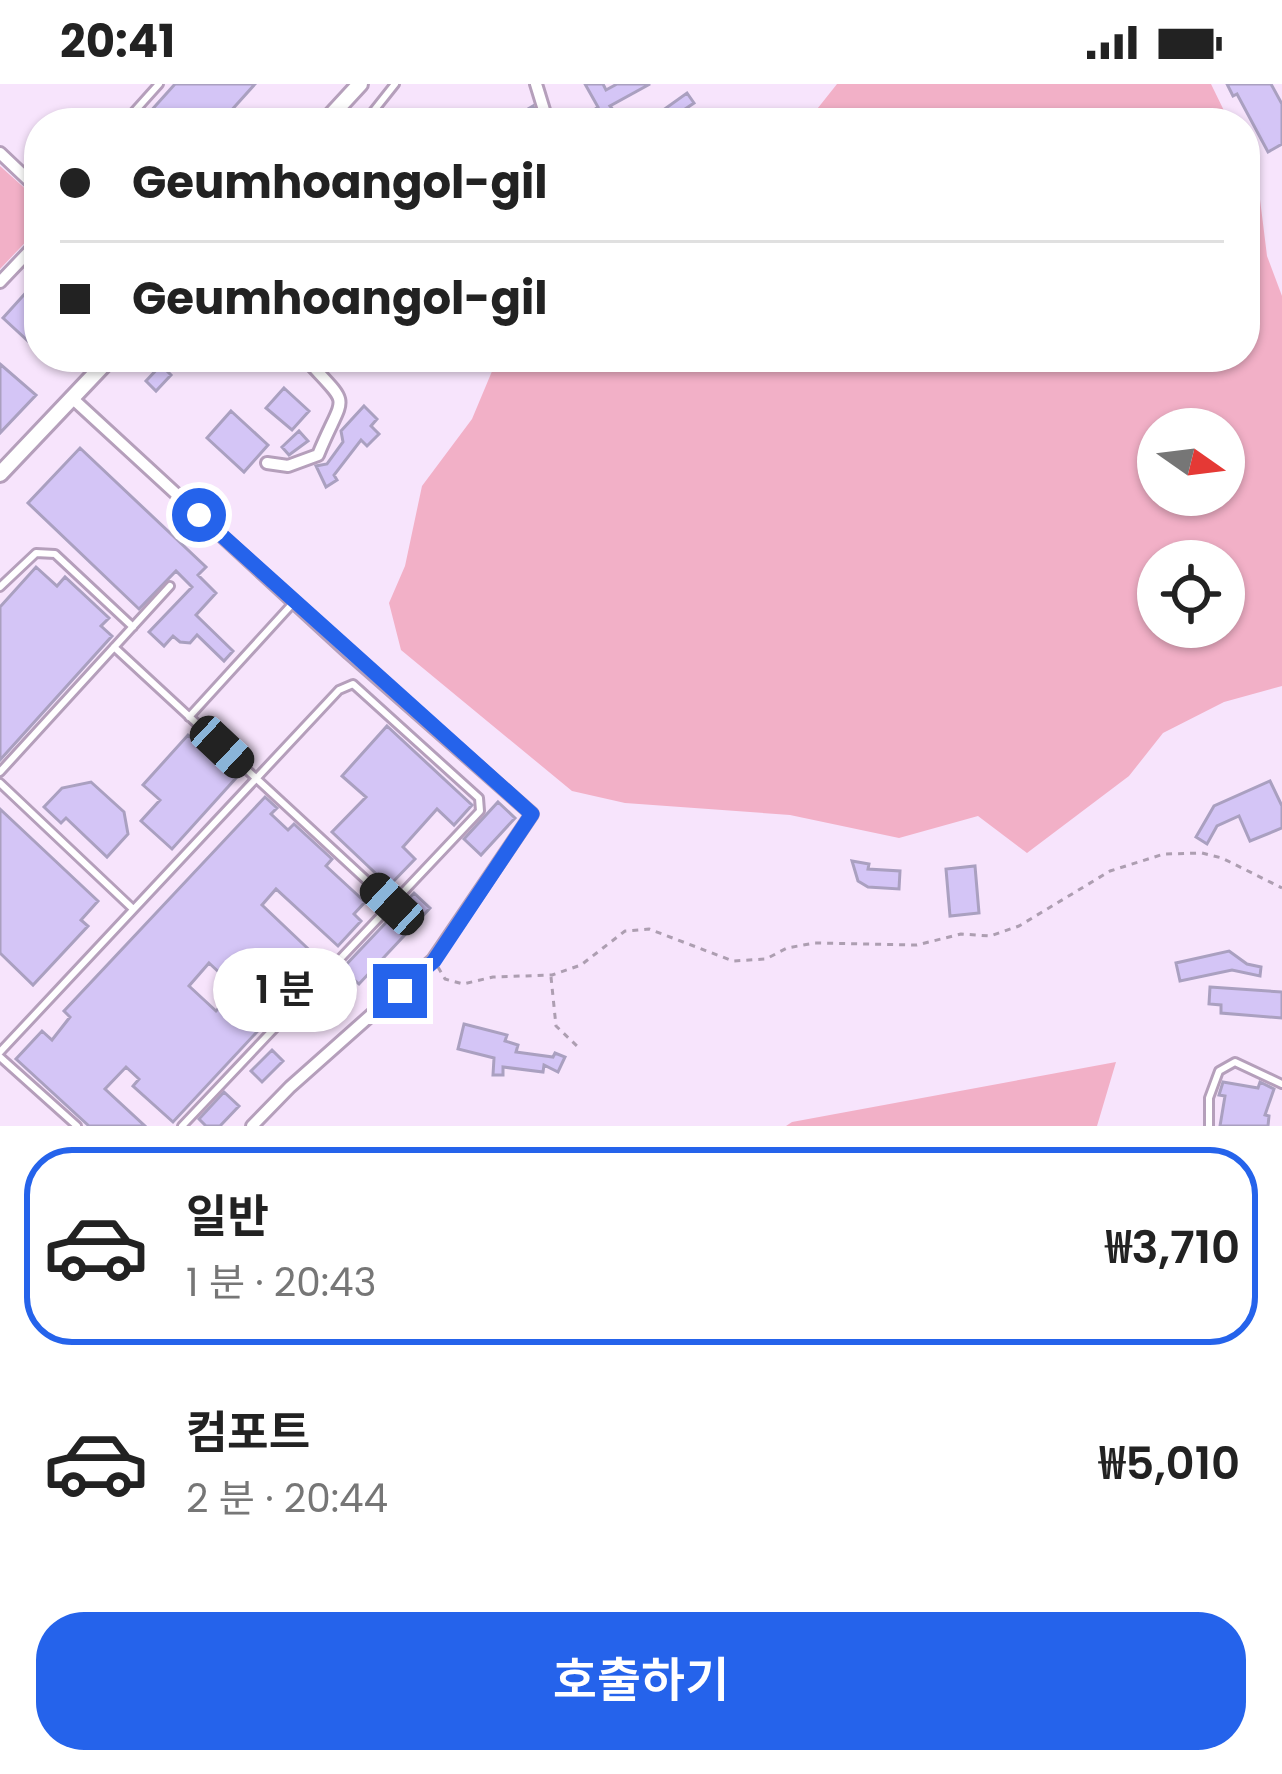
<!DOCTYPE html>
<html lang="ko">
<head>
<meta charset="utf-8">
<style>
  :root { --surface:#fff; --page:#f2f2f2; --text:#222; --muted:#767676; --line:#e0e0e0; --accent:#2563eb }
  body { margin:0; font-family:Poppins,"Noto Sans KR",sans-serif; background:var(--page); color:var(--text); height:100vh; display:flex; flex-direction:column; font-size:45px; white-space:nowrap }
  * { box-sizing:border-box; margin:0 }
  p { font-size:39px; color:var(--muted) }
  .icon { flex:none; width:66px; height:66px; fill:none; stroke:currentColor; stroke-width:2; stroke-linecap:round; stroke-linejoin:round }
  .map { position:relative; height:1042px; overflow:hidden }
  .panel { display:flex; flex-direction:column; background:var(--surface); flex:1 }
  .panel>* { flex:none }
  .hud { position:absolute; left:24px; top:24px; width:1236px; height:264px; border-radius:48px; box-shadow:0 3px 9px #0004; display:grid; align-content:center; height:264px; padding:0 36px; background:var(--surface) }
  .needle { width:78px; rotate:104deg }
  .tools { position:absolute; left:1137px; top:324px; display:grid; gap:24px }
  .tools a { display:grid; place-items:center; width:108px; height:108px; border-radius:50%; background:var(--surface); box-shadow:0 3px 9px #0004; font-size:60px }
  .end { position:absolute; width:54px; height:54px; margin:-27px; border:15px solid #2563eb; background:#fff; box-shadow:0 0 0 6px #fff }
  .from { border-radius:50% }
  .bubble { position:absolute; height:84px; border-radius:42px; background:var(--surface); box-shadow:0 3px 9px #0004; font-size:39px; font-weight:600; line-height:84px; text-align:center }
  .car { position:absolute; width:36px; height:72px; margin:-36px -18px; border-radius:15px; box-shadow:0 0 9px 3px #0007; background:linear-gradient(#222 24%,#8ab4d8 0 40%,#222 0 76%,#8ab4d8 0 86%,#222 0) }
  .hud b { display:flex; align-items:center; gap:42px; height:114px; font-size:45px }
  .hud b+b { border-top:3px solid var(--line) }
  .hud i { width:30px; height:30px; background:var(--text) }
  ul { padding:21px 0 0; list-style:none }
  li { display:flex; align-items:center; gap:36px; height:198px; margin:0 24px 18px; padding:0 12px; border:6px solid transparent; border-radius:48px }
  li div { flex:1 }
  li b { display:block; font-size:45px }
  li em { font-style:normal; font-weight:600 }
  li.current { border-color:var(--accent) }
  li>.icon { width:108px; height:108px; stroke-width:1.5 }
  .cta { display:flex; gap:24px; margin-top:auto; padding:24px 36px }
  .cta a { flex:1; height:138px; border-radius:48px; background:var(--accent); color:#fff; font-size:48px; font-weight:600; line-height:138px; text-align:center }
  .status { display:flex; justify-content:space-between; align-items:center; height:84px; padding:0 60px; background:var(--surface); direction:ltr }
  .status svg { height:33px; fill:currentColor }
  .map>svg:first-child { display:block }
</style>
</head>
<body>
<div class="status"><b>20:41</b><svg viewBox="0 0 49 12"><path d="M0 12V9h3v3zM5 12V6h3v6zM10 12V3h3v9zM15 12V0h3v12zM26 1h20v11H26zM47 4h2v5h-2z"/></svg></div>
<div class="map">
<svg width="1282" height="1042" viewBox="0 0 1282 1042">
  <rect width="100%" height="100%" fill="#f7e4fc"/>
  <path fill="#f2b0c7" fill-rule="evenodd" d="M837 0H1211L1230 39H806Z
    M1245 68 1257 91 1267 172 1282 212V602L1224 618 1163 649 1129 692 1027 769 978 732 899 754 790 731 625 719 572 707 401 566 389 519 405 482 422 402 472 335 498 273H1245ZM1158 345H1224V411H1158ZM1158 477H1224V543H1158Z
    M0 82 39 117V144L0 185Z
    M1116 978 1097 1042H786L792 1038Z"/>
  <path fill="#d4c5f6" stroke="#aaa0c0" stroke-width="3" fill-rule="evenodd" d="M175 0H255L220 39H140Z
    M585 0H603L606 6 617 0H650L610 22 614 27 597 39 590 29 598 23Z
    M1227 0H1271L1282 20V60L1268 68 1237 10 1233 12Z
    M687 9 694 19 666 38 659 29Z
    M533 22 538 39H504Z
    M30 204 39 212V256L33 251 28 257 3 234Z
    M0 280 36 311 0 349Z
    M161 281 171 291 156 307 146 297Z
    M284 304 309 327 292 346 266 324Z
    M364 322 377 335 371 342 379 350 367 362 361 356 334 391 337 396 326 403 316 382 327 380 343 358 341 347Z
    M231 327 268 361 244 388 207 354Z
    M299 347 308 357 289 371 282 363Z
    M80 364 206 483 198 491 216 509 196 531 233 567 224 577 197 551 190 559 180 558 173 552 164 562 149 548 192 503 176 487 139 525 28 419Z
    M36 483 57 502 65 493 109 534 101 542 112 552 0 676V523Z
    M387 642 472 721 454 741 437 725 403 763 415 775 389 802 332 748 366 713 342 692Z
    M188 651 236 694 172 765 141 737 160 716 143 701Z
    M1270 697 1282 722V744L1250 757 1239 732 1217 742 1207 760 1196 753 1214 722Z
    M91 698 124 728 128 750 107 773 66 734 61 739 44 723 62 704Z
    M265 713 277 724 271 730 288 746 294 740 332 775 326 782 365 818 354 830 361 837 338 862 276 805 262 821 322 878 173 1038 133 1002 139 995 126 983 105 1005 145 1042H89L16 975 42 947 52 956 70 933 64 927ZM209 879 237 905 216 927 189 902Z
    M498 718 515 734 481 771 464 755Z
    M0 725 98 817 81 836 88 842 33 901 0 869Z
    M852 777 869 780 868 785 900 787 899 805 868 803 858 797Z
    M975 782 979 829 950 832 946 785Z
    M414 809 430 824 359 900 342 885Z
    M1229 867 1247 880 1261 883 1260 892 1232 886 1180 897 1176 879Z
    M1210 903 1282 908V934L1221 929V921L1209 920Z
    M464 940 507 951 505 957 518 961 516 968 553 973 555 969 565 973 558 988 544 981 543 988 503 983V991H493L494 974 458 965Z
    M272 966 283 977 262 998 251 987Z
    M1223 998 1258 1004 1260 998 1274 1005 1265 1031 1269 1032 1268 1042H1220L1225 1012 1219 1011Z
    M224 1008 239 1022 220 1042H206L199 1035Z"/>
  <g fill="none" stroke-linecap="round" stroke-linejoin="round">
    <g stroke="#b59fbb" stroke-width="12">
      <path id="service" d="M124 39 159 0
        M364 39 395 0
        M0 503 36 469 55 470 133 543
        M114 563 392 820
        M189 633 294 518
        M0 688 170 502
        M0 699 132 824
        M0 968 339 606 353 600 479 714 480 727 182 1042
        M0 973 77 1042
        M1209 1042V1014L1219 987 1235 978 1282 1000"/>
    </g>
    <g stroke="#b59fbb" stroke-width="16">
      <path id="minor" d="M536 0 548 39
        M0 69 39 106
        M0 198 39 157
        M72 314 349 569 532 730 433 876 290 1003 252 1042
        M267 379 288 382 318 371C345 305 353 327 304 273"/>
    </g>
    <g stroke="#b59fbb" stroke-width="20">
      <path id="tertiary" d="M324 39 360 0
        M0 390 111 273"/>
    </g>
    <path stroke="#ad9eb1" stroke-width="3" stroke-dasharray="6 6" stroke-linecap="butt" d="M438 883 445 895 463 900 493 893 552 891 581 881 625 847 649 845 733 877 766 875 787 864 815 859 917 861 961 850 990 852 1019 842 1110 787 1164 770 1202 769 1222 774 1282 804
      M551 893 556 942 577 962"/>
    <use href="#service" stroke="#fff" stroke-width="6"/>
    <use href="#minor" stroke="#fff" stroke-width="10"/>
    <use href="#tertiary" stroke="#fff" stroke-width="14"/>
  </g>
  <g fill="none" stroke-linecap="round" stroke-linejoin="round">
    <path stroke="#2563eb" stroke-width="15" d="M199 431 532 730 434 877 400 907"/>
  </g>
</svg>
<div class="tools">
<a><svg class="needle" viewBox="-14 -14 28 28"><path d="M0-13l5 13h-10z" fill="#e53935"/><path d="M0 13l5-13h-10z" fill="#767676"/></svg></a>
<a><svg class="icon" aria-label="locate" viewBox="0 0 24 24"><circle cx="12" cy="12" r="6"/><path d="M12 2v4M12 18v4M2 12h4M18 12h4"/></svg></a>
</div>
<i class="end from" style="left:199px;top:431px"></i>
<i class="end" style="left:400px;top:907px"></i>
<div class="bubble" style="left:213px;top:864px;width:144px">1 분</div>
<i class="car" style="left:222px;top:663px;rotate:133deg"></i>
<i class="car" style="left:392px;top:820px;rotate:313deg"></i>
<div class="hud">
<b><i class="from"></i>Geumhoangol-gil</b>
<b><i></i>Geumhoangol-gil</b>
</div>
</div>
<section class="panel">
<ul>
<li class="current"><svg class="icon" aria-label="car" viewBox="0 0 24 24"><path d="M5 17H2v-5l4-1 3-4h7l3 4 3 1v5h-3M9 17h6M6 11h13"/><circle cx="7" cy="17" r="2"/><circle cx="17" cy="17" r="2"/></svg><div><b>일반</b><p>1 분 · 20:43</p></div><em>₩3,710</em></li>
<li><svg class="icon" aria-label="car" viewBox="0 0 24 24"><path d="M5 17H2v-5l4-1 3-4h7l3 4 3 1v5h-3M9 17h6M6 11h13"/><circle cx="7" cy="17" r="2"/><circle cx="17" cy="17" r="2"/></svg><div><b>컴포트</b><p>2 분 · 20:44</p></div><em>₩5,010</em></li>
</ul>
<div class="cta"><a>호출하기</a></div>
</section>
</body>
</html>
